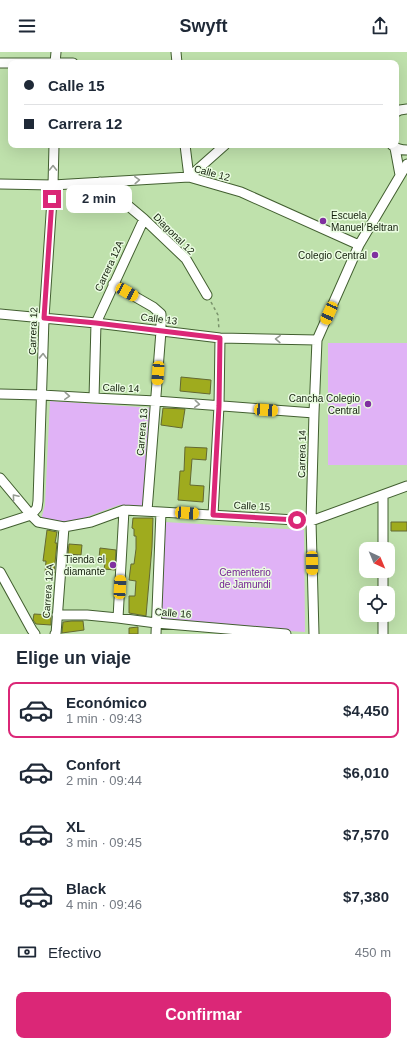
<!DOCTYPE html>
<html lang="es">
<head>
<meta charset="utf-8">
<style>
  :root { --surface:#fff; --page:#f6f6f7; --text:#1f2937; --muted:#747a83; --line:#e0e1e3; --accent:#db2777 }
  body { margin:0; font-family:Helvetica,sans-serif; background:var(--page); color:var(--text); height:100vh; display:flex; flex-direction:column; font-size:15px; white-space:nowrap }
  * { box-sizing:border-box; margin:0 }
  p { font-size:13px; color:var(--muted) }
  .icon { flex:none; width:22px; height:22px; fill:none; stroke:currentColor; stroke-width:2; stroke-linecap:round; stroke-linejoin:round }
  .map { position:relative; height:582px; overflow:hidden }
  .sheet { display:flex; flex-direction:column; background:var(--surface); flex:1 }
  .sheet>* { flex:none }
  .top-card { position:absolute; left:8px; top:8px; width:391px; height:88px; border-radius:8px; box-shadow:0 4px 16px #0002; display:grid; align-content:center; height:88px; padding:0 16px; background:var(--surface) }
  .needle { width:26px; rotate:136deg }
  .tools { position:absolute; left:359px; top:490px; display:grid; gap:8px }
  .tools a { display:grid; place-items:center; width:36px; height:36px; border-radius:8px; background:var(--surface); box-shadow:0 4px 16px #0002; font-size:20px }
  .end { position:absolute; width:18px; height:18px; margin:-9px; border:5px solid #db2777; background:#fff; box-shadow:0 0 0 2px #fff }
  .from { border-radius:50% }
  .bubble { position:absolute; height:28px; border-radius:8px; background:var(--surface); box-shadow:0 4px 16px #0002; font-size:13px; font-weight:800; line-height:28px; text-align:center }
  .car { position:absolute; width:12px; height:24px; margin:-12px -6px; border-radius:5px; box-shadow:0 0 3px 1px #0007; background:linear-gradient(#f5c518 24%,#345 0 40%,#f5c518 0 76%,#345 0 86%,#f5c518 0) }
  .top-card b { display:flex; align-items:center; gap:14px; height:38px; font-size:15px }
  .top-card b+b { border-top:1px solid var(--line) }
  .top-card i { width:10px; height:10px; background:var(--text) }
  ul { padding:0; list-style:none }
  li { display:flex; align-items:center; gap:12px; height:56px; margin:0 8px 6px; padding:0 8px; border:2px solid transparent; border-radius:8px }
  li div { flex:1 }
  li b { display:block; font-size:15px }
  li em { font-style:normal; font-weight:800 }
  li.on { border-color:var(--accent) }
  li>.icon { width:36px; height:36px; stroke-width:1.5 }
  h2 { padding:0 16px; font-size:18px; line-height:48px }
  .pay { display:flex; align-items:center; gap:10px; height:44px; padding:0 16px; font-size:15px }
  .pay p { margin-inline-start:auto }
  .action { display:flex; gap:8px; margin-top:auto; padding:8px 16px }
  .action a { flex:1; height:46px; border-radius:8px; background:var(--accent); color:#fff; font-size:16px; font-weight:800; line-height:46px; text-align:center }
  header { display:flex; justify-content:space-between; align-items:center; height:52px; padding:0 16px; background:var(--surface); font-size:18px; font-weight:800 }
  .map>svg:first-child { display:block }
</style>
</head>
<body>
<header><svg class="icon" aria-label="menu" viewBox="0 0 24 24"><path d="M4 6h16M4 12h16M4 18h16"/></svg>Swyft<svg class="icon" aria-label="share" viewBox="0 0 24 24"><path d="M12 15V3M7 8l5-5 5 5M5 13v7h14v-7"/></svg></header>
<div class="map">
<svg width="407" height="582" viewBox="0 0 407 582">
  <rect width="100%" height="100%" fill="#bfe1ac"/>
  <path fill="#e0b2f6" d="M328 291H407V413H328Z
    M50 349 154 356 143 455 119 453 65 473 41 468 45 453Z
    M164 470 304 478 305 580 159 571Z"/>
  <path fill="#9fab1e" stroke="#636932" d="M181 325 211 328 210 342 180 339Z
    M163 356 185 357 182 376 161 373Z
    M185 395 207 396 206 408 192 407 190 433 204 434 203 450 178 448 180 419H184Z
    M133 466H153L152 495 146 564 129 561V544H135L136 529 129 528 131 512H134L136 497V484H134V477L132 476Z
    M391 470H407V479H391Z
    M47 478 57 480 55 491H57L54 521H45L46 509H43Z
    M69 492 82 493 81 503 68 502Z
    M100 496 116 498 115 518 104 517 106 506H99Z
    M34 562 51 563V573L36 572 33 568Z
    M72 569H83L84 578 62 581 63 570Z
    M138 575V582H129V576Z"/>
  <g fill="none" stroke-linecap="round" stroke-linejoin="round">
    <g stroke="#425f30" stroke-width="11">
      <path id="minor" d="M176 0 177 11
        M0 11H73
        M55 11 56 0
        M396 60 400 58 407 57
        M185 93 189 125
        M392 93C396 97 401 98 407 98
        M395 96 400 123
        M189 125 225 93
        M100 130 144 167 186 207 207 243
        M0 132 53 133 189 125 241 140 359 193
        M113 232 153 255 161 262V279L147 459
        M0 262 96 271 220 286 317 288
        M0 342 42 343 94 346 156 349 314 361
        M94 346 96 271 144 167
        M0 426 31 463 38 470 64 475 91 470 124 458 161 460 311 469 407 434
        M31 463 37 456 38 449 44 266 53 133 54 93
        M213 463 219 354 220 286
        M0 473 31 463
        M383 497V443
        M0 520 32 578 35 582
        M383 541V519
        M57 563H87L118 566 156 571 286 582
        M118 566 124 458
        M55 582H56L64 475
        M156 582 161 460
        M314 582 311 469 314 361 317 288 359 193 407 112
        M383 582V563"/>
    </g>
    <path stroke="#7a936c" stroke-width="1.5" stroke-dasharray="3 3" stroke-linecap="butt" d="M211 250 218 263 219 278"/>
    <use href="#minor" stroke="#fff" stroke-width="9"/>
  </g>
  <defs><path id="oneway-chevron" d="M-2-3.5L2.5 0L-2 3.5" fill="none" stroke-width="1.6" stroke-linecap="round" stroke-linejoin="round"/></defs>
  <g stroke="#959b92">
    <use href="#oneway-chevron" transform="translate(53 116) rotate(-89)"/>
    <use href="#oneway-chevron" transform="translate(137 128) rotate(-3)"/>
    <use href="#oneway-chevron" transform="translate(278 287) rotate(-178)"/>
    <use href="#oneway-chevron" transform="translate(43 304) rotate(-88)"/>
    <use href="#oneway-chevron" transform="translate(67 344) rotate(4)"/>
    <use href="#oneway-chevron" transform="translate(197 352) rotate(5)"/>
    <use href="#oneway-chevron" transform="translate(15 445) rotate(-130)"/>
  </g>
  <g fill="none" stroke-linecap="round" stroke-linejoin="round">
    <path stroke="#db2777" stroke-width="5" d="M52 147 44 266 96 271 220 286 219 354 213 463 297 468"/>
  </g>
  <g fill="#8030a0" stroke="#eafce1" stroke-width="1.5">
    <circle cx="323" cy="169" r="4"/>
    <circle cx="375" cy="203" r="4"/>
    <circle cx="368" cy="352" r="4"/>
    <circle cx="113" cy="513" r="4"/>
  </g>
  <g text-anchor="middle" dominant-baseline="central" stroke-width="3" stroke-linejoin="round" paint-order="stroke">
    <g font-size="10" fill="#14200d" stroke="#eafce1">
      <text transform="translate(212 121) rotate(15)">Calle 12</text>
      <text transform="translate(174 182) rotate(45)">Diagonal 12</text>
      <text transform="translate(109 214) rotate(-65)">Carrera 12A</text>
      <text transform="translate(159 267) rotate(7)">Calle 13</text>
      <text transform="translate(33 279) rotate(-88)">Carrera 12</text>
      <text transform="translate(121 336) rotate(2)">Calle 14</text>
      <text transform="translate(142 380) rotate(-85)">Carrera 13</text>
      <text transform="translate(302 402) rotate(-89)">Carrera 14</text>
      <text transform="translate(252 454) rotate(3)">Calle 15</text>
      <text transform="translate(48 539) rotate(-86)">Carrera 12A</text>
      <text transform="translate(173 561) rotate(5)">Calle 16</text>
    </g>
    <g font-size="10" fill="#14200d" stroke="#eafce1" text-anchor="end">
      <text x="331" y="163" text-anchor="start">Escuela<tspan x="331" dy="12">Manuel Beltran</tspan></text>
      <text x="367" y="203">Colegio Central</text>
      <text x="360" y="346">Cancha Colegio<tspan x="360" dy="12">Central</tspan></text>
      <text x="105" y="507">Tienda el<tspan x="105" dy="12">diamante</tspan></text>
    </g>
    <g font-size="10" fill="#742093" stroke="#eafce1">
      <text x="245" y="520">Cementerio<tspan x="245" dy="12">de Jamundi</tspan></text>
    </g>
  </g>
</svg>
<div class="tools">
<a><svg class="needle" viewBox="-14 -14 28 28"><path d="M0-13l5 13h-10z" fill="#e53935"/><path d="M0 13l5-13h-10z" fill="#747a83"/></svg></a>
<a><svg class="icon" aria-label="locate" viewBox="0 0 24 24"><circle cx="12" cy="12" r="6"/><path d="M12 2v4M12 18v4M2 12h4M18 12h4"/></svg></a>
</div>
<i class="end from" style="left:297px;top:468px"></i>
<i class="end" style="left:52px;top:147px"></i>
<div class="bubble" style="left:66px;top:133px;width:66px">2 min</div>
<i class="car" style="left:127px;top:240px;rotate:119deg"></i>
<i class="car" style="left:329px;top:261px;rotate:204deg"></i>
<i class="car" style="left:158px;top:321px;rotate:184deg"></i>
<i class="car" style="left:266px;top:358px;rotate:94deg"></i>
<i class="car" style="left:187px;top:461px;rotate:94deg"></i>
<i class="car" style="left:312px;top:511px;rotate:179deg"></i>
<i class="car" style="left:120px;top:535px;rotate:3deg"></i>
<div class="top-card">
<b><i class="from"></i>Calle 15</b>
<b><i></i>Carrera 12</b>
</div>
</div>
<section class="sheet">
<h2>Elige un viaje</h2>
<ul>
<li class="on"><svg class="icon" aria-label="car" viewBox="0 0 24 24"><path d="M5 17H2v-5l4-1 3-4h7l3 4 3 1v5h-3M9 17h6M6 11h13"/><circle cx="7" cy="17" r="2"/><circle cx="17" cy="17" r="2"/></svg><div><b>Económico</b><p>1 min · 09:43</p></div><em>$4,450</em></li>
<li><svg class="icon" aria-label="car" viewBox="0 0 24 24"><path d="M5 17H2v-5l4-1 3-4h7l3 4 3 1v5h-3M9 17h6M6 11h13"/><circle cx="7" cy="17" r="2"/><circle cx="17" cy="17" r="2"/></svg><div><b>Confort</b><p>2 min · 09:44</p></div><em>$6,010</em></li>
<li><svg class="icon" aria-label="car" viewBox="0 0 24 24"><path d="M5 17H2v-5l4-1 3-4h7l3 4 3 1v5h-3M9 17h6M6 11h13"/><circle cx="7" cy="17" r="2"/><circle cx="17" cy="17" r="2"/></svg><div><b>XL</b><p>3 min · 09:45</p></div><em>$7,570</em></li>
<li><svg class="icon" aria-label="car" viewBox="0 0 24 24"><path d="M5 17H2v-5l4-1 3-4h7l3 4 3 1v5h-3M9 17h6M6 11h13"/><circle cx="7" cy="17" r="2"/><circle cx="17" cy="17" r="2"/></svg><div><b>Black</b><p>4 min · 09:46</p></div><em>$7,380</em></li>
</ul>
<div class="pay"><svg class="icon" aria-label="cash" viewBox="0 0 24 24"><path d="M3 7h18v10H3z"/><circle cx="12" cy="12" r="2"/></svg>Efectivo<p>450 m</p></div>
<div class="action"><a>Confirmar</a></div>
</section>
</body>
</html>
